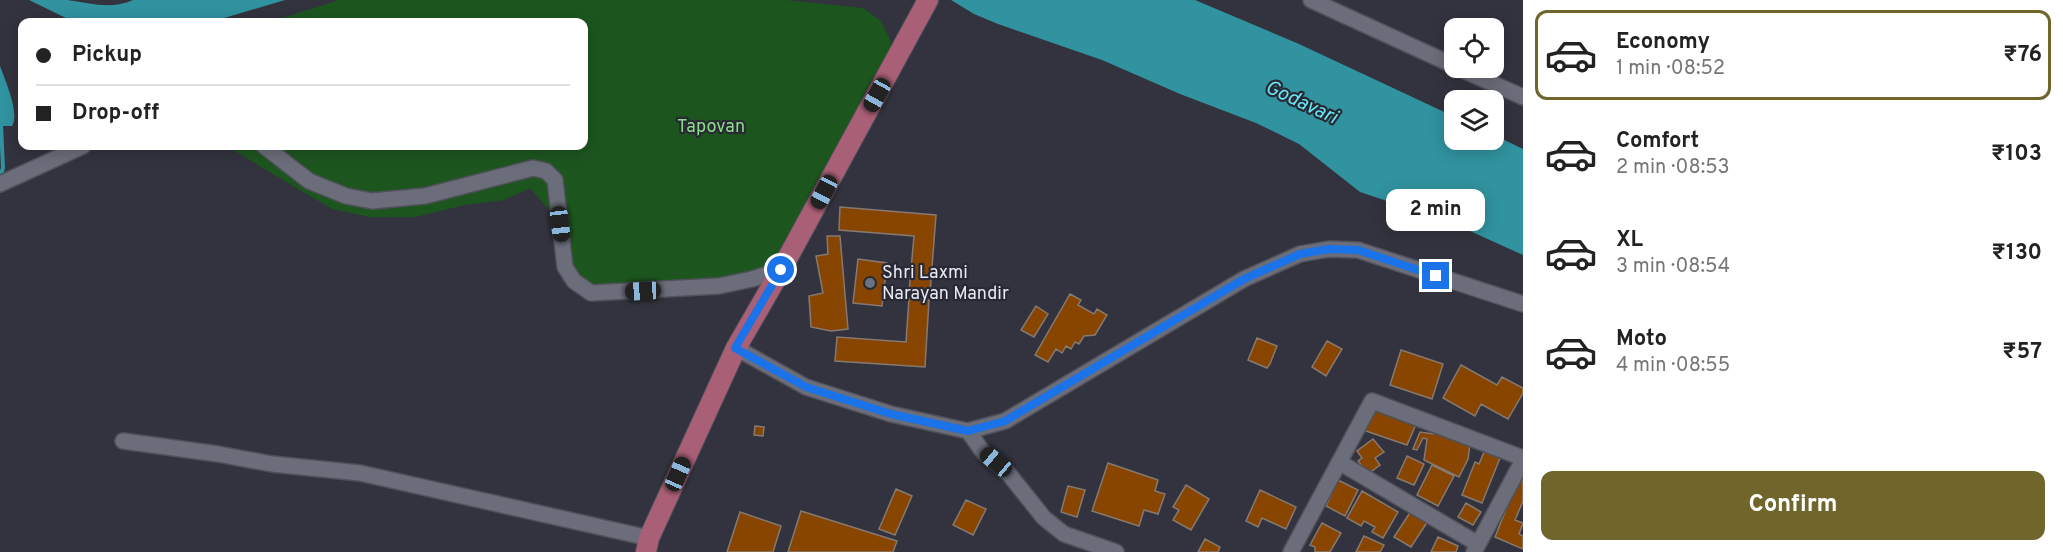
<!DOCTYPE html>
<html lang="en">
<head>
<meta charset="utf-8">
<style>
  :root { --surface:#fff; --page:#f6f6f6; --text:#222; --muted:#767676; --line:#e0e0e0; --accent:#70652b }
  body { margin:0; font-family:Overpass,sans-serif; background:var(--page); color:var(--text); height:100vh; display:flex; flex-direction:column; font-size:22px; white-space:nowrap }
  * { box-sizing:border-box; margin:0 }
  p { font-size:20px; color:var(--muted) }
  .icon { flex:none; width:33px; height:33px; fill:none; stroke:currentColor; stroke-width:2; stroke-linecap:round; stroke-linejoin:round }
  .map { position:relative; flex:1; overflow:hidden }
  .panel { display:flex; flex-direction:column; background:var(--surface); width:540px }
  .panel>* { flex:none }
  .banner { position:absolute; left:18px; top:18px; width:570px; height:132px; border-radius:12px; box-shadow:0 3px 15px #0003; display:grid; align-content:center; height:132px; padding:0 18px; background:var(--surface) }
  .controls { position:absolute; left:1444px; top:18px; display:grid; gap:12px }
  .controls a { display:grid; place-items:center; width:60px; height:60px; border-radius:12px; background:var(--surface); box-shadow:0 3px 15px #0003; font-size:30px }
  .end { position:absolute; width:27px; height:27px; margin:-14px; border:8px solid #1a73e8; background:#fff; box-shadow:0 0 0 3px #fff }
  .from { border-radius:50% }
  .bubble { position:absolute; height:42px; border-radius:12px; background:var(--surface); box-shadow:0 3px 15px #0003; font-size:20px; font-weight:700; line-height:42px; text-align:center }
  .car { position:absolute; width:18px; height:36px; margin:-18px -9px; border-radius:8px; box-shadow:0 0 4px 2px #0007; background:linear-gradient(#222 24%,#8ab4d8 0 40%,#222 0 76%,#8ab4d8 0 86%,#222 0) }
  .banner b { display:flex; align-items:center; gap:21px; height:57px; font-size:22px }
  .banner b+b { border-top:2px solid var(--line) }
  .banner i { width:15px; height:15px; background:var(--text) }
  ul { padding:10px 0 0; list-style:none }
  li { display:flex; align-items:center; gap:18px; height:90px; margin:0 12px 9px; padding:0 6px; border:3px solid transparent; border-radius:12px }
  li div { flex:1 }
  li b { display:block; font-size:22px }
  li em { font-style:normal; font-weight:700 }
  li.active { border-color:var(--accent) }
  li>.icon { width:54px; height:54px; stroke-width:1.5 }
  .cta { display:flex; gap:12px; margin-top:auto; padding:12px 18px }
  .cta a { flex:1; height:69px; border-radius:12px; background:var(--accent); color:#fff; font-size:24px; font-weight:700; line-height:69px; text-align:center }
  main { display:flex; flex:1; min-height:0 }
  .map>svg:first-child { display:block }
</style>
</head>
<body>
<main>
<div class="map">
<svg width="1523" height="552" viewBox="0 0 1523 552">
  <rect width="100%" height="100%" fill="#32333e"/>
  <path fill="#1d551f" d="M339 0H786L863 8 881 21 891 42 888 66 785 259 757 273 643 295 570 283 564 227 530 188 504 200 465 205 415 217H370L332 209 226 146H584V22H270Z"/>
  <path fill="#30939f" d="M29 0C42 0 55 0 67 0 90 3 111 10 133 0H285L211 22H95L85 18 68 19Z
    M951 0H1195L1299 44 1455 117V140H1494V135L1523 149V255L1450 222 1360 192 1299 144 1256 123 1180 94 1102 60 998 24 974 14Z
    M0 66C5 80 20 113 12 126H2L0 124Z"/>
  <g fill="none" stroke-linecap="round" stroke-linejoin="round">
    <path stroke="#30939f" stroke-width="4" d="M0 177 3 168 1 124"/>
  </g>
  <path fill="#874500" stroke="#867971" stroke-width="1.5" d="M840 207 936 215 930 293 909 292 914 236 839 230Z
    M827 236H840L848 329 831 331 811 327 809 296 823 293 816 256 828 254Z
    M858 259 887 263 882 306 853 303Z
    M1070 294 1081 300 1078 305 1094 314 1097 309 1107 315 1095 335 1084 336 1079 344 1075 342 1071 349 1066 346 1062 353 1056 349 1048 362 1035 355Z
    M909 298 929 300 925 367 835 361 837 337 906 342Z
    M1036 306 1048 314 1034 337 1021 330Z
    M1257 338 1277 346 1270 364 1267 368 1248 360Z
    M1327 341 1342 349 1326 376 1312 367Z
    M1401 350 1443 364 1432 399 1390 385Z
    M1461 365 1497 385 1502 377 1523 388V393L1508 419 1481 404 1475 416 1443 398Z
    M1370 408 1417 422 1407 445 1363 430Z
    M755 426 764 427 763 436 754 435Z
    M1437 428 1470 444 1468 459 1459 477 1424 460 1427 439 1423 438 1417 450 1413 449 1420 432 1434 434Z
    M1373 439 1384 452 1375 458 1380 465 1368 474 1358 461 1362 458 1357 451Z
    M1484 452 1500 458 1482 503 1462 495 1475 462 1479 464Z
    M1407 456 1424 464 1414 485 1397 478Z
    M1108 463 1158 480 1155 491 1165 494 1158 514 1144 510 1139 526 1092 511Z
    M1432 465 1454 476 1438 506 1417 495Z
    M1523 467V501L1515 520 1523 523 1519 534 1523 536V549L1495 537Z
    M1338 480 1358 490 1345 516 1326 506Z
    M1186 485 1209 499 1191 530 1173 520 1179 510 1173 507Z
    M1068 486 1085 490 1077 517 1061 512Z
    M896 489 912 496 895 535 879 529Z
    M1260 490 1296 507 1286 529 1262 518 1258 527 1246 521Z
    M1362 491 1398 512 1383 538 1372 532 1375 527 1364 521 1361 526 1347 518Z
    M966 500 986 509 973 535 953 525Z
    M1466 503 1481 512 1473 525 1458 517Z
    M801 511 897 541 893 552H788Z
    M1411 511 1428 521 1411 547 1394 537Z
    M740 512 781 526 773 552H727Z
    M1322 523 1341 533 1330 552H1315V547L1310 545Z
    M1364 536 1384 545 1380 552H1356Z
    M1438 537 1458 546 1456 552H1431Z
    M1205 539 1220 547 1218 552H1198Z"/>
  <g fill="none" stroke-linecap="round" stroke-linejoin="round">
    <g stroke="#4f505a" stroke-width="18">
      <path id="minor" d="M1311 0 1455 66
        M1458 68 1523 97
        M264 146 309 181 346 196 372 201 425 196 533 168 546 171 555 180 565 267 574 281 591 293 719 286 752 279 781 270
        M0 184 83 146
        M736 348 806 387 891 414 968 431 1005 421 1244 279 1300 254 1329 249 1358 250 1523 304
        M968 431 983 452 1008 473 1044 518 1064 534 1116 552
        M123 441 218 454 272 464 360 473 649 538
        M1339 462 1478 544
        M1291 552 1372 401 1523 458
        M1474 552 1523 460"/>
    </g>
    <g stroke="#4f505a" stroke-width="22">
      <path id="major" d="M646 552 649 538 736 348 781 270 928 0"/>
    </g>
    <use href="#minor" stroke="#6b6d7a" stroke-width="15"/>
    <use href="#major" stroke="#a95f75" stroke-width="20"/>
  </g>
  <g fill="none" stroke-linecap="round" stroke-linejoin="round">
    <path stroke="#1a73e8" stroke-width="8" d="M781 270 735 348 806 387 891 414 968 431 1005 421 1244 279 1300 254 1329 249 1358 250 1436 276"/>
  </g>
  <circle fill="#6b7280" stroke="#282934" stroke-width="2" cx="870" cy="283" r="6"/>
  <g text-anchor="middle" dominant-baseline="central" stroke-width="4.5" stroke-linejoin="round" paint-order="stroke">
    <g font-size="18" fill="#8ade89" stroke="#282934">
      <text x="711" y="127">Tapovan</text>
    </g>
    <g font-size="18" fill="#e7e8f0" stroke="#282934" text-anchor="start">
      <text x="882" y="273">Shri Laxmi<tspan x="882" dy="21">Narayan Mandir</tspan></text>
    </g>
    <g font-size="20" font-style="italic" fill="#67e7f7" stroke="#282934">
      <text transform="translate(1301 103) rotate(25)">Godavari</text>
    </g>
  </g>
</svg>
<div class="controls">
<a><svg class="icon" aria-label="locate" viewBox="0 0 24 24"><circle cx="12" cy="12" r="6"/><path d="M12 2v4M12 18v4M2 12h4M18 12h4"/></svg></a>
<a><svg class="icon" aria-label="layers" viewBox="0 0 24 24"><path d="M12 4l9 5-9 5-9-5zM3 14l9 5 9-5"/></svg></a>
</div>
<i class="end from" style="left:781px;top:270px"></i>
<i class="end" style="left:1436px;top:276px"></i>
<div class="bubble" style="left:1386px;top:189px;width:99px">2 min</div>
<i class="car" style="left:877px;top:95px;rotate:209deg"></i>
<i class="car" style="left:824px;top:192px;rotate:208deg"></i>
<i class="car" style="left:560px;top:224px;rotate:173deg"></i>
<i class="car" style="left:643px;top:291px;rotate:267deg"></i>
<i class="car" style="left:996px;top:462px;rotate:310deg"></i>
<i class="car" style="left:678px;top:474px;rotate:24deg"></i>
<div class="banner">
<b><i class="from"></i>Pickup</b>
<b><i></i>Drop-off</b>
</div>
</div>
<section class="panel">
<ul>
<li class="active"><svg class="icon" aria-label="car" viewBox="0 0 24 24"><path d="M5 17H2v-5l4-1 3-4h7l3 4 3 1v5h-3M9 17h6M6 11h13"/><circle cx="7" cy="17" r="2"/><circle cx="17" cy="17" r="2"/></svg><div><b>Economy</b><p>1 min · 08:52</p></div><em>₹76</em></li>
<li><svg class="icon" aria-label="car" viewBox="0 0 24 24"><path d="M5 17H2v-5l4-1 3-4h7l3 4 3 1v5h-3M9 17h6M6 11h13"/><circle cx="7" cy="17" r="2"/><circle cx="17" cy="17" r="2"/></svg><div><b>Comfort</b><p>2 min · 08:53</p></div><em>₹103</em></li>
<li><svg class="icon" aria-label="car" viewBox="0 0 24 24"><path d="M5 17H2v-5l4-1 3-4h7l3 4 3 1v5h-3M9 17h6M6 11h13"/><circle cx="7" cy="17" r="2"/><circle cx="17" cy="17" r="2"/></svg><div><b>XL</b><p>3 min · 08:54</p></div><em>₹130</em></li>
<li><svg class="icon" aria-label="car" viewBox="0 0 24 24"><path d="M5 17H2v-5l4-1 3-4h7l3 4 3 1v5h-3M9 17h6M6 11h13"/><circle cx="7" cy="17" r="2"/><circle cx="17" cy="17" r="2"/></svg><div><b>Moto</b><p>4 min · 08:55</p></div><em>₹57</em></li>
</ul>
<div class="cta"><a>Confirm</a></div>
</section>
</main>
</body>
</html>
